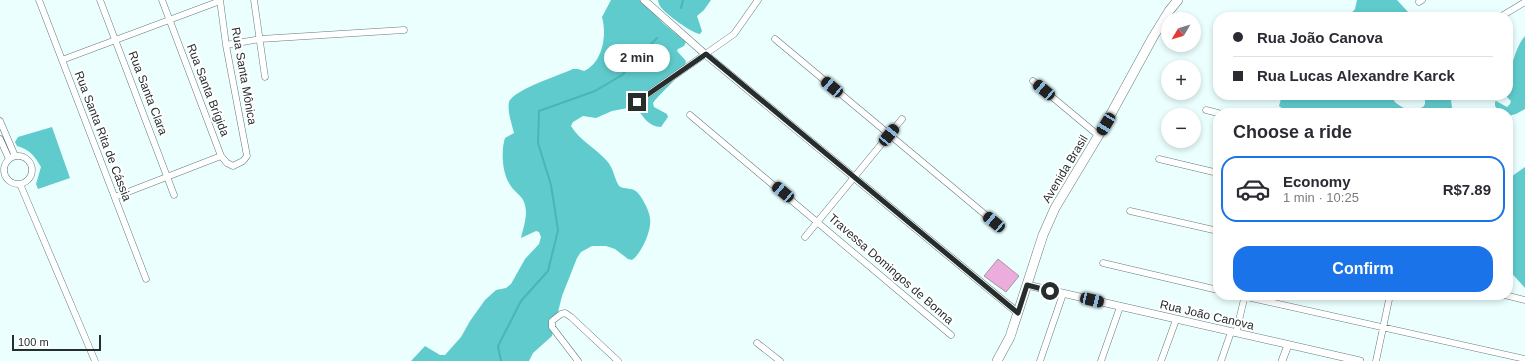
<!DOCTYPE html>
<html lang="en">
<head>
<meta charset="utf-8">
<style>
  :root { --surface:#fff; --page:#f7f7f7; --text:#2b2b33; --muted:#7c7c81; --line:#e1e1e2; --accent:#1a73e8 }
  body { margin:0; font-family:Helvetica,sans-serif; background:var(--page); color:var(--text); height:100vh; display:flex; flex-direction:column; font-size:15px; white-space:nowrap }
  * { box-sizing:border-box; margin:0 }
  p { font-size:13px; color:var(--muted) }
  .icon { flex:none; width:22px; height:22px; fill:none; stroke:currentColor; stroke-width:2; stroke-linecap:round; stroke-linejoin:round }
  .map { position:relative; flex:1; overflow:hidden }
  .details { position:absolute; left:1213px; top:108px; width:300px; height:192px; display:flex; flex-direction:column; background:var(--surface); border-radius:16px; box-shadow:0 2px 6px #0003 }
  .details>* { flex:none }
  .hud { position:absolute; left:1213px; top:12px; width:300px; height:88px; border-radius:16px; box-shadow:0 2px 6px #0003; display:grid; align-content:center; height:88px; padding:0 20px; background:var(--surface) }
  .needle { width:26px; rotate:232deg }
  .buttons { position:absolute; left:1161px; top:12px; display:grid; gap:8px }
  .buttons a { display:grid; place-items:center; width:40px; height:40px; border-radius:50%; background:var(--surface); box-shadow:0 2px 6px #0003; font-size:20px }
  .scale { position:absolute; left:12px; bottom:10px; width:89px; box-sizing:border-box; padding-left:4px; border:2px solid #262d2d; border-top:0; font-size:11px; line-height:14px; white-space:nowrap; color:#262d2d; -webkit-text-stroke:3px #fff; paint-order:stroke }
  .end { position:absolute; width:18px; height:18px; margin:-9px; border:5px solid #262d2d; background:#fff; box-shadow:0 0 0 2px #fff }
  .from { border-radius:50% }
  .bubble { position:absolute; height:28px; border-radius:14px; background:var(--surface); box-shadow:0 2px 6px #0003; font-size:13px; font-weight:800; line-height:28px; text-align:center }
  .car { position:absolute; width:12px; height:24px; margin:-12px -6px; border-radius:5px; box-shadow:0 0 3px 1px #0007; background:linear-gradient(#222 24%,#8ab4d8 0 40%,#222 0 76%,#8ab4d8 0 86%,#222 0) }
  .hud b { display:flex; align-items:center; gap:14px; height:38px; font-size:15px }
  .hud b+b { border-top:1px solid var(--line) }
  .hud i { width:10px; height:10px; background:var(--text) }
  ul { padding:0; list-style:none }
  li { display:flex; align-items:center; gap:12px; height:66px; margin:0 8px 6px; padding:0 12px; border:2px solid transparent; border-radius:16px }
  li div { flex:1 }
  li b { display:block; font-size:15px }
  li em { font-style:normal; font-weight:800 }
  li.selected { border-color:var(--accent) }
  li>.icon { width:36px; height:36px; stroke-width:1.5 }
  h2 { padding:0 20px; font-size:18px; line-height:48px }
  .button { display:flex; gap:8px; margin-top:auto; padding:8px 20px }
  .button a { flex:1; height:46px; border-radius:16px; background:var(--accent); color:#fff; font-size:16px; font-weight:800; line-height:46px; text-align:center }
  .map>svg:first-child { display:block }
</style>
</head>
<body>
<div class="map">
<svg width="1525" height="361" viewBox="0 0 1525 361">
  <rect width="100%" height="100%" fill="#ebffff"/>
  <path fill="#60cbcc" d="M611 0H641L663 23 686 42 684 46 678 49 677 51 686 61C685 73 661 92 653 103L654 107 667 114 668 117 661 127C649 127 643 117 637 108L633 107 612 111 596 118 583 116 573 122 571 126C580 141 596 148 607 161 614 169 614 178 619 186 625 190 632 187 637 192 642 197 649 210 650 218 652 230 642 253 632 260L628 259 615 249 606 246H592L581 252 577 258 562 296 552 336 533 353 529 361H411L425 346 440 355H445L461 337 470 321 485 300 496 290 506 288 511 284 525 259 539 244 541 237 539 232 536 231 521 238C523 228 528 216 525 205 523 195 513 192 509 183 502 172 501 150 505 138L514 133C512 124 507 111 509 102 513 90 560 75 573 69H578L584 71C603 62 607 35 602 17Z
    M658 0H711L704 10 697 16 702 31 700 34C693 34 664 13 660 6 659 4 658 2 658 0Z
    M1357 0H1397L1409 13V17H1348L1355 9Z
    M1525 36V109L1516 114 1508 116V113L1500 112 1495 106V102L1496 101 1507 107 1510 104 1511 101 1506 96 1508 95C1508 79 1514 48 1525 36Z
    M1282 95H1401L1394 97V101C1402 109 1412 112 1423 107L1425 104V95H1453L1451 101 1453 113H1289L1279 106Z
    M52 127 70 178 38 189 36 184 41 167C34 155 30 150 17 146L15 142 18 137Z
    M1525 167V288L1508 269V179Z"/>
  <g fill="none" stroke-linecap="round" stroke-linejoin="round">
    <path stroke="#49b5b7" stroke-width="2" d="M681 8 683 0
      M501 361 498 346 521 301 548 271 558 230 551 185 538 143 539 111 595 91 622 75 657 38"/>
  </g>
  <path fill="#ecacdc" stroke="#a3969f" d="M998 259 1019 276 1006 292 984 276Z"/>
  <g fill="none" stroke-linecap="round" stroke-linejoin="round">
    <g stroke="#687a7a" stroke-width="7">
      <path id="minor" d="M39 0 146 279
        M100 0 174 195
        M162 0 221 156 227 163 233 166 243 161 247 156 226 45 220 0
        M254 0 265 77
        M1419 2 1422 0
        M1500 17 1525 2
        M775 39 994 222
        M226 45 260 39 404 30
        M62 60 220 1
        M1033 81 1099 136
        M637 102 734 34 758 0
        M1206 110 1218 113
        M690 115 951 335
        M0 121 15 156
        M0 139 9 159
        M4 170a14 14 0 1 1 28 0a14 14 0 1 1-28 0Z
        M1159 159 1218 173
        M20 184 95 361
        M115 197 221 156
        M1130 211 1218 231
        M805 237 902 119
        M1103 263 1218 290
        M1238 295 1525 359
        M1505 295 1525 300
        M1236 333 1245 295
        M757 343 780 361
        M578 361 552 327V321L561 314 565 313 571 317 618 361
        M1040 361 1063 294
        M1101 361 1120 307
        M1161 361 1176 320
        M1221 361 1231 332
        M1376 361 1390 295"/>
    </g>
    <g stroke="#687a7a" stroke-width="8">
      <path id="tertiary" d="M644 0 705 54 1018 313
        M1027 285 1360 361
        M1282 361 1288 345"/>
    </g>
    <g stroke="#687a7a" stroke-width="10">
      <path id="primary" d="M997 361 1010 337 1043 235 1055 208 1106 123 1153 37 1169 11 1178 0"/>
    </g>
    <use href="#minor" stroke="#fff" stroke-width="6"/>
    <use href="#tertiary" stroke="#fff" stroke-width="7"/>
    <use href="#primary" stroke="#fff" stroke-width="9"/>
  </g>
  <g fill="none" stroke-linecap="round" stroke-linejoin="round">
    <path stroke="#262d2d" stroke-width="5" d="M637 102 706 54 1018 313 1027 285 1050 291"/>
  </g>
  <g text-anchor="middle" dominant-baseline="central" stroke-width="4" stroke-linejoin="round" paint-order="stroke">
    <g font-size="12" fill="#262d2d" stroke="#fff">
      <text transform="translate(244 76) rotate(80)">Rua Santa Mônica</text>
      <text transform="translate(208 90) rotate(69)">Rua Santa Brígida</text>
      <text transform="translate(148 93) rotate(69)">Rua Santa Clara</text>
      <text transform="translate(103 136) rotate(69)">Rua Santa Rita de Cássia</text>
      <text transform="translate(1065 169) rotate(-59)">Avenida Brasil</text>
      <text transform="translate(891 269) rotate(41)">Travessa Domingos de Bonna</text>
      <text transform="translate(1207 315) rotate(13)">Rua João Canova</text>
    </g>
  </g>
</svg>
<div class="buttons">
<a><svg class="needle" viewBox="-14 -14 28 28"><path d="M0-13l5 13h-10z" fill="#e53935"/><path d="M0 13l5-13h-10z" fill="#7c7c81"/></svg></a>
<a>+</a>
<a>−</a>
</div>
<div class="scale">100 m</div>
<i class="end from" style="left:1050px;top:291px"></i>
<i class="end" style="left:637px;top:102px"></i>
<div class="bubble" style="left:604px;top:44px;width:66px">2 min</div>
<i class="car" style="left:832px;top:87px;rotate:310deg"></i>
<i class="car" style="left:1044px;top:90px;rotate:310deg"></i>
<i class="car" style="left:1106px;top:124px;rotate:211deg"></i>
<i class="car" style="left:889px;top:135px;rotate:39deg"></i>
<i class="car" style="left:783px;top:192px;rotate:310deg"></i>
<i class="car" style="left:994px;top:222px;rotate:310deg"></i>
<i class="car" style="left:1092px;top:300px;rotate:103deg"></i>
<div class="hud">
<b><i class="from"></i>Rua João Canova</b>
<b><i></i>Rua Lucas Alexandre Karck</b>
</div>
<section class="details">
<h2>Choose a ride</h2>
<ul>
<li class="selected"><svg class="icon" aria-label="car" viewBox="0 0 24 24"><path d="M5 17H2v-5l4-1 3-4h7l3 4 3 1v5h-3M9 17h6M6 11h13"/><circle cx="7" cy="17" r="2"/><circle cx="17" cy="17" r="2"/></svg><div><b>Economy</b><p>1 min · 10:25</p></div><em>R$7.89</em></li>
</ul>
<div class="button"><a>Confirm</a></div>
</section>
</div>
</body>
</html>
